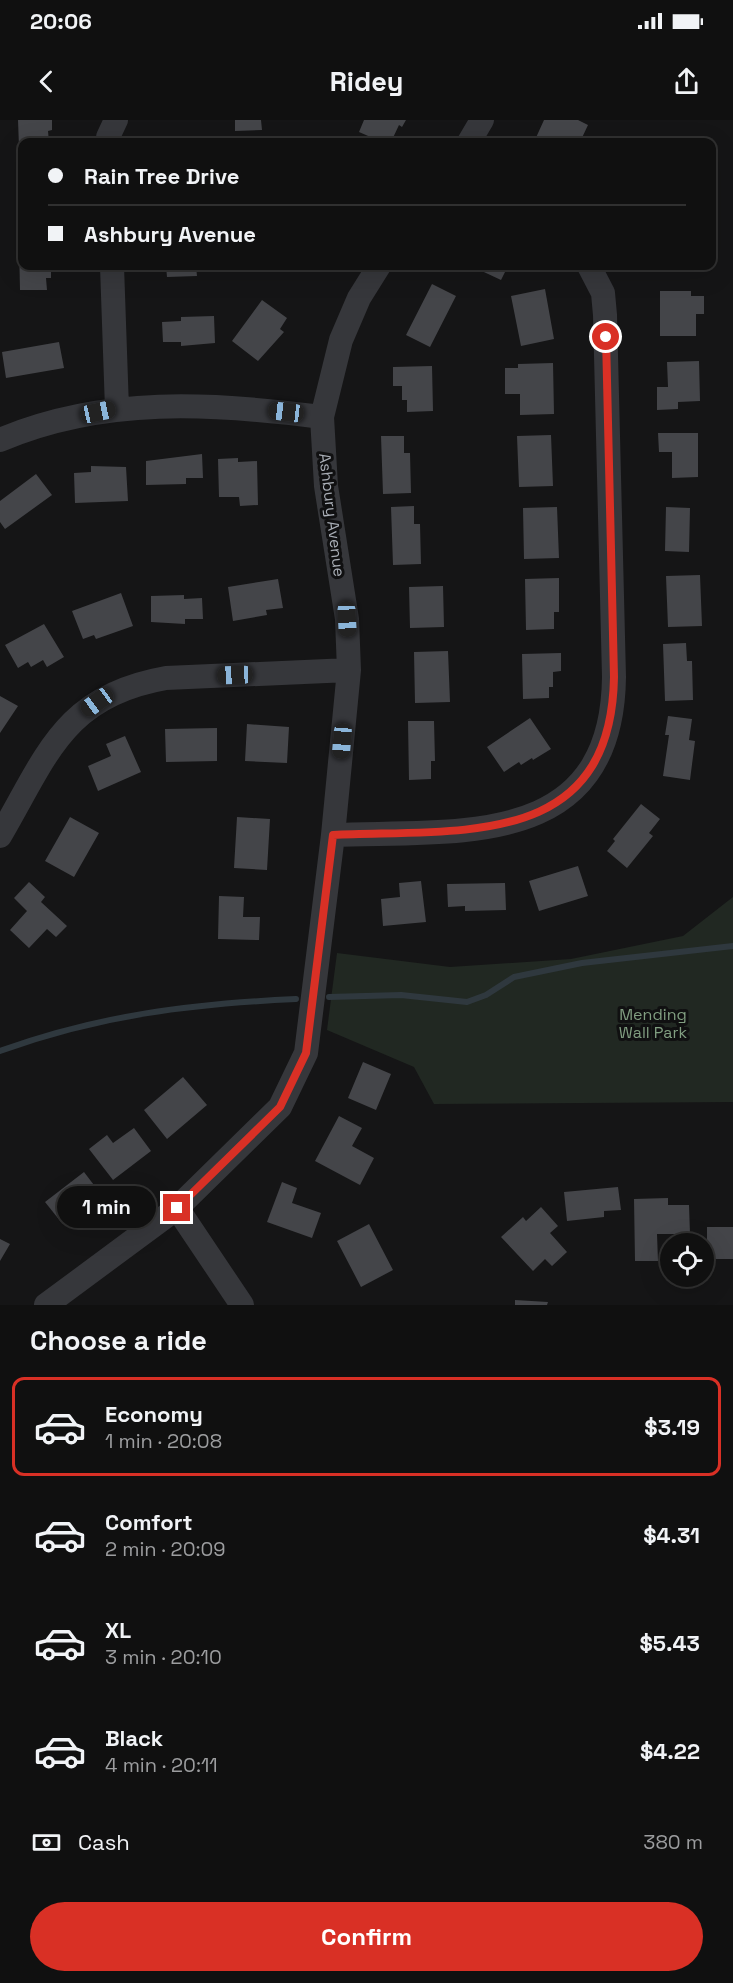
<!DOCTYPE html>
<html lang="en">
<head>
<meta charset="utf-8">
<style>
  :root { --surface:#101010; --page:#1e1e1e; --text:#f1f3f6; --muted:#9c9d9f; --line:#303030; --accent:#d93025 }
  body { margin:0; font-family:"Space Grotesk",sans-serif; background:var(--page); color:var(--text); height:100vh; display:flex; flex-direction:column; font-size:22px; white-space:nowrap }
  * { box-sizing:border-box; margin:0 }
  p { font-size:20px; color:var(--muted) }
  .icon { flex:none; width:33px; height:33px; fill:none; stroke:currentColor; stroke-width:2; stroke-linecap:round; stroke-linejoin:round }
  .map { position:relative; height:1185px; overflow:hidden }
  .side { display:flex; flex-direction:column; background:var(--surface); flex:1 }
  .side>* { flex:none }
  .top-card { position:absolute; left:18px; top:18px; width:698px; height:132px; border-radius:12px; box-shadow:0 6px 24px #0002,0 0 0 2px var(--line); display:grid; align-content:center; height:132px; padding:0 30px; background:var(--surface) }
  .buttons { position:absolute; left:660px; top:1113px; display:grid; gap:12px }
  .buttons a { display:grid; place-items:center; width:54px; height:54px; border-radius:50%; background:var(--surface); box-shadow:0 6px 24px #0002,0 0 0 2px var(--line); font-size:30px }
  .end { position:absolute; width:27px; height:27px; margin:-14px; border:8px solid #d93025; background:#fff; box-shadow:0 0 0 3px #fff }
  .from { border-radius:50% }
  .bubble { position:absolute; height:42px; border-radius:21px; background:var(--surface); box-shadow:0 6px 24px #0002,0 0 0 2px var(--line); font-size:20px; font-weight:800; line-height:42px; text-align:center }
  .car { position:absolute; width:18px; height:36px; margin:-18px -9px; border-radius:8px; box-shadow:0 0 4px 2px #0007; background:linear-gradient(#222 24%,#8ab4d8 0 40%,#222 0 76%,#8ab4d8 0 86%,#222 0) }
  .top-card b { display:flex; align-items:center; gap:21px; height:57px; font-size:22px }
  .top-card b+b { border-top:2px solid var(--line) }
  .top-card i { width:15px; height:15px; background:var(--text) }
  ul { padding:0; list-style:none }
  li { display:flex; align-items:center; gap:18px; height:99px; margin:0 12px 9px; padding:0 18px; border:3px solid transparent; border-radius:12px }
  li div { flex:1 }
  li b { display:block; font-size:22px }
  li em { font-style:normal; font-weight:800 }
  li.current { border-color:var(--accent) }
  li>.icon { width:54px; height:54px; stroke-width:1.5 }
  h2 { padding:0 30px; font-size:27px; line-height:72px }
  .pay { display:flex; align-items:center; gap:15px; height:66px; padding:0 30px; font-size:22px }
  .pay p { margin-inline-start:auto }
  .primary-button { display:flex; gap:12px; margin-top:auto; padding:12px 30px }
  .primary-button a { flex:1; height:69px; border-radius:36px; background:var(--accent); color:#fff; font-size:24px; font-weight:800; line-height:69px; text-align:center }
  .status { display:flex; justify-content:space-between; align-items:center; height:42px; padding:0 30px; background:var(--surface); direction:ltr }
  .status svg { height:16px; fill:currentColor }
  header { display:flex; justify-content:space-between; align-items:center; height:78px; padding:0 30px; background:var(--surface); font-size:27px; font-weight:800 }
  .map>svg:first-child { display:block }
</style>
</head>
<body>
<div class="status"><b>20:06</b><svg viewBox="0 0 49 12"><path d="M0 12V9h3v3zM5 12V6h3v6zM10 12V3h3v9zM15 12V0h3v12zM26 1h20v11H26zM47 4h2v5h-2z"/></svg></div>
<header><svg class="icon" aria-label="back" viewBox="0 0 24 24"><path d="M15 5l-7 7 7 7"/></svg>Ridey<svg class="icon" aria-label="share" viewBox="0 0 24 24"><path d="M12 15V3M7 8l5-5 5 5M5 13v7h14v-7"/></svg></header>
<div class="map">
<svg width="733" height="1185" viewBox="0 0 733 1185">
  <rect width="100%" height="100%" fill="#151516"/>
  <path fill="#212822" d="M733 777V982L434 984 414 947 327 910 337 833 450 847 571 839 683 816Z"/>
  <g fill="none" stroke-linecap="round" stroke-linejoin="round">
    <path stroke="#2f383e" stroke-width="6" d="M329 877 401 875 467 882 486 875 514 857 582 843 733 826
      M0 931C100 895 190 884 296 879"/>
  </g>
  <path fill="#444549" d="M18 0H52V10L48 11 49 22H22V26L19 27Z
    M235 0H261L262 10 235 11Z
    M364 0H406L402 7 399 5 391 22H382L359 12Z
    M544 0H578L588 5 580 22H534Z
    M16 53H22V105H18Z
    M19 125H22V146H51V158H46L47 170H20Z
    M166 146H196L197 156 167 157Z
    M471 146H508L501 160Z
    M432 164 456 176 430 227 406 215Z
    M545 169 554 219 521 226 511 176Z
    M660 171H691V176H704V194H696V216H660Z
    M262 180 287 198 280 209 284 212 258 241 232 221Z
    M214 196 215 223 181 226V222H163L162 202 181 201V197Z
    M59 222 64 248 6 258 2 232Z
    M699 241 700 281 678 282V289L657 290V267H668L667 242Z
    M553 243 554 294 520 295V274H505V248H518V244Z
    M432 246 433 291 407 292V280H402V266H393V247Z
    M658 313H698V357L672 358V332H659Z
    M551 315 553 366 519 367 517 316Z
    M381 316H404V333H410L411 373 383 374Z
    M202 334 203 358H186V364L146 365V341Z
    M238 338V342L257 341 258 385 240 386 239 377H219L218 339Z
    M91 346 126 347 128 381 75 383 74 353 91 352Z
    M36 354 52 375 5 409 0 402V381Z
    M414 386V404H420L421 444 393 445 391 387Z
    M557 387 559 438 524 439 523 388Z
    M666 387 690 388 689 432 665 431Z
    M700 455 702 506 668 507 666 456Z
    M559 458V492H554V509L526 510 525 459Z
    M278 459 283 488 266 490 267 495 233 501 228 467Z
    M443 466 444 507 410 508 409 467Z
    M121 473 133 506 96 519 94 515 83 519 72 491Z
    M184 475V479L202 478 203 499H185V504L151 502V476Z
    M44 504 64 537 47 547 43 540 31 547 28 542 18 548 5 525Z
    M686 523 687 541H692L693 580 665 581 663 524Z
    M448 531 450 582 415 583 414 532Z
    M561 533V551L553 552V567H549V578L523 579 522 534Z
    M0 576 18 586 0 613Z
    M668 596 692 599 689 620 695 621 690 660 663 656 669 615H665Z
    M530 598 551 629 533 640 532 638 521 645 519 642 504 652 487 627Z
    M408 601H434L435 641H431V659L409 660Z
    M247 604 289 607 287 643 245 641Z
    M217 608V641L166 642 165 609Z
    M125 616 141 652 98 671 88 646 111 636 106 624Z
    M641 684 660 699 649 713 653 716 627 748 607 731 615 721 613 719Z
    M70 697 99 713 74 757 45 741Z
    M237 697 270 699 267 750 234 748Z
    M578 746 588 776 539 791 529 761Z
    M421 761 426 802 383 806 381 779 400 777 399 763Z
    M29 762 45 777 41 782 67 806 56 817 47 809 29 828 10 810 27 791 14 778Z
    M505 763 506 790 465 791V786L448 787 447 764Z
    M219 776 244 777 243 797H260L259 820 218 819Z
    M363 942 391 954 376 990 348 978Z
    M183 957 207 985 167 1019 144 990Z
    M339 996 362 1008 352 1026 374 1038 360 1065 315 1041Z
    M134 1008 151 1031 113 1060 89 1029 107 1015 113 1023Z
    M84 1052 100 1073 61 1102 45 1082Z
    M282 1062 297 1068 292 1083 321 1093 312 1118 267 1102Z
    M618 1067 621 1090 604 1091V1097L567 1101 564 1072Z
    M668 1078V1085H689L690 1114H657L658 1141H635L634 1079Z
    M541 1087 558 1106 550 1113 567 1132 552 1146 545 1139 533 1151 501 1117 523 1097 526 1101Z
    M369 1104 393 1150 361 1167 337 1121Z
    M707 1107H733V1139H707Z
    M0 1119 10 1124 0 1141Z
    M515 1180 548 1182 547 1185H515Z"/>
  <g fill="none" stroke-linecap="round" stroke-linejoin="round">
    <path stroke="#36373b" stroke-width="24" d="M108 22V17L116 0
      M469 22 482 0
      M112 146 117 289
      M0 320C103 276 214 283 322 297
      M333 715C458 710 612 731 614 557L605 195 603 173 589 146
      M0 716C47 636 63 576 166 558L349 550
      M177 1088 242 1185
      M46 1185 177 1088 280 987 306 933 333 715 349 550 347 499 326 366 322 297 341 220 359 178 379 146"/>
  </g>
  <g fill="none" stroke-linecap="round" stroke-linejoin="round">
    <path stroke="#d93025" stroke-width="8" d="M177 1088 280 987 306 933 333 715C459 709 611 731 614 557L606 217"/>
  </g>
  <g text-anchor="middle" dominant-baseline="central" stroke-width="6" stroke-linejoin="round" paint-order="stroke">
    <g font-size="16" fill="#a8adb5" stroke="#101011">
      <text transform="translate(332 395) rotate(83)">Ashbury Avenue</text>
    </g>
    <g font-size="16" fill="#819e81" stroke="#101011">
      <text x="653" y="894">Mending<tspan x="653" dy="18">Wall Park</tspan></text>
    </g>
  </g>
</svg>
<div class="buttons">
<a><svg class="icon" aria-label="locate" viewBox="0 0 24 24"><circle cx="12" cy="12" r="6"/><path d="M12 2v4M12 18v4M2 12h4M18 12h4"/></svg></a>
</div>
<i class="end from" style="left:606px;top:217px"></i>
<i class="end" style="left:177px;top:1088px"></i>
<div class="bubble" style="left:57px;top:1066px;width:99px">1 min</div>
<i class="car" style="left:98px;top:292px;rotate:78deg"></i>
<i class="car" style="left:286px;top:292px;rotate:277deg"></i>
<i class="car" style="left:347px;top:499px;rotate:177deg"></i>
<i class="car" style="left:235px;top:555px;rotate:268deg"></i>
<i class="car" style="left:97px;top:582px;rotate:234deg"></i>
<i class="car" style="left:342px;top:621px;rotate:185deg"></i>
<div class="top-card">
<b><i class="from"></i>Rain Tree Drive</b>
<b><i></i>Ashbury Avenue</b>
</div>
</div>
<section class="side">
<h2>Choose a ride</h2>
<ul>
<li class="current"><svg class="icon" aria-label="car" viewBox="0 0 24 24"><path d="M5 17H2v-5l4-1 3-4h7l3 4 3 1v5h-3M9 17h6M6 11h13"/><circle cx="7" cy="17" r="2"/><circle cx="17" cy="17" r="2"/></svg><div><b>Economy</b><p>1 min · 20:08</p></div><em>$3.19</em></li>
<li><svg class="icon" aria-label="car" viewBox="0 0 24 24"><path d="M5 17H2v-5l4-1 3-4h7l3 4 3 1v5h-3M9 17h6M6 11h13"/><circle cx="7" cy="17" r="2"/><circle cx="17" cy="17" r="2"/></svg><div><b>Comfort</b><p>2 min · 20:09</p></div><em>$4.31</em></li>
<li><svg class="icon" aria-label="car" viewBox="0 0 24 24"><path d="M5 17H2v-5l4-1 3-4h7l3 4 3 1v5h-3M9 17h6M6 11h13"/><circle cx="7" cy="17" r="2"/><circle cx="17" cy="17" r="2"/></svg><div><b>XL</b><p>3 min · 20:10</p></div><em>$5.43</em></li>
<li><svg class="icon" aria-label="car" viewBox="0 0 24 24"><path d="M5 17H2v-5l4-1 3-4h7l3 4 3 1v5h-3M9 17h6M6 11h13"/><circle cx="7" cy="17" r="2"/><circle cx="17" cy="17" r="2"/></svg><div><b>Black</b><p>4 min · 20:11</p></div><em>$4.22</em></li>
</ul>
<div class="pay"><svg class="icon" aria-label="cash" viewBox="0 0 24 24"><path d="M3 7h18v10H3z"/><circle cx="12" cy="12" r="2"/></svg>Cash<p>380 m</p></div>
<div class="primary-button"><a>Confirm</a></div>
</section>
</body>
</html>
